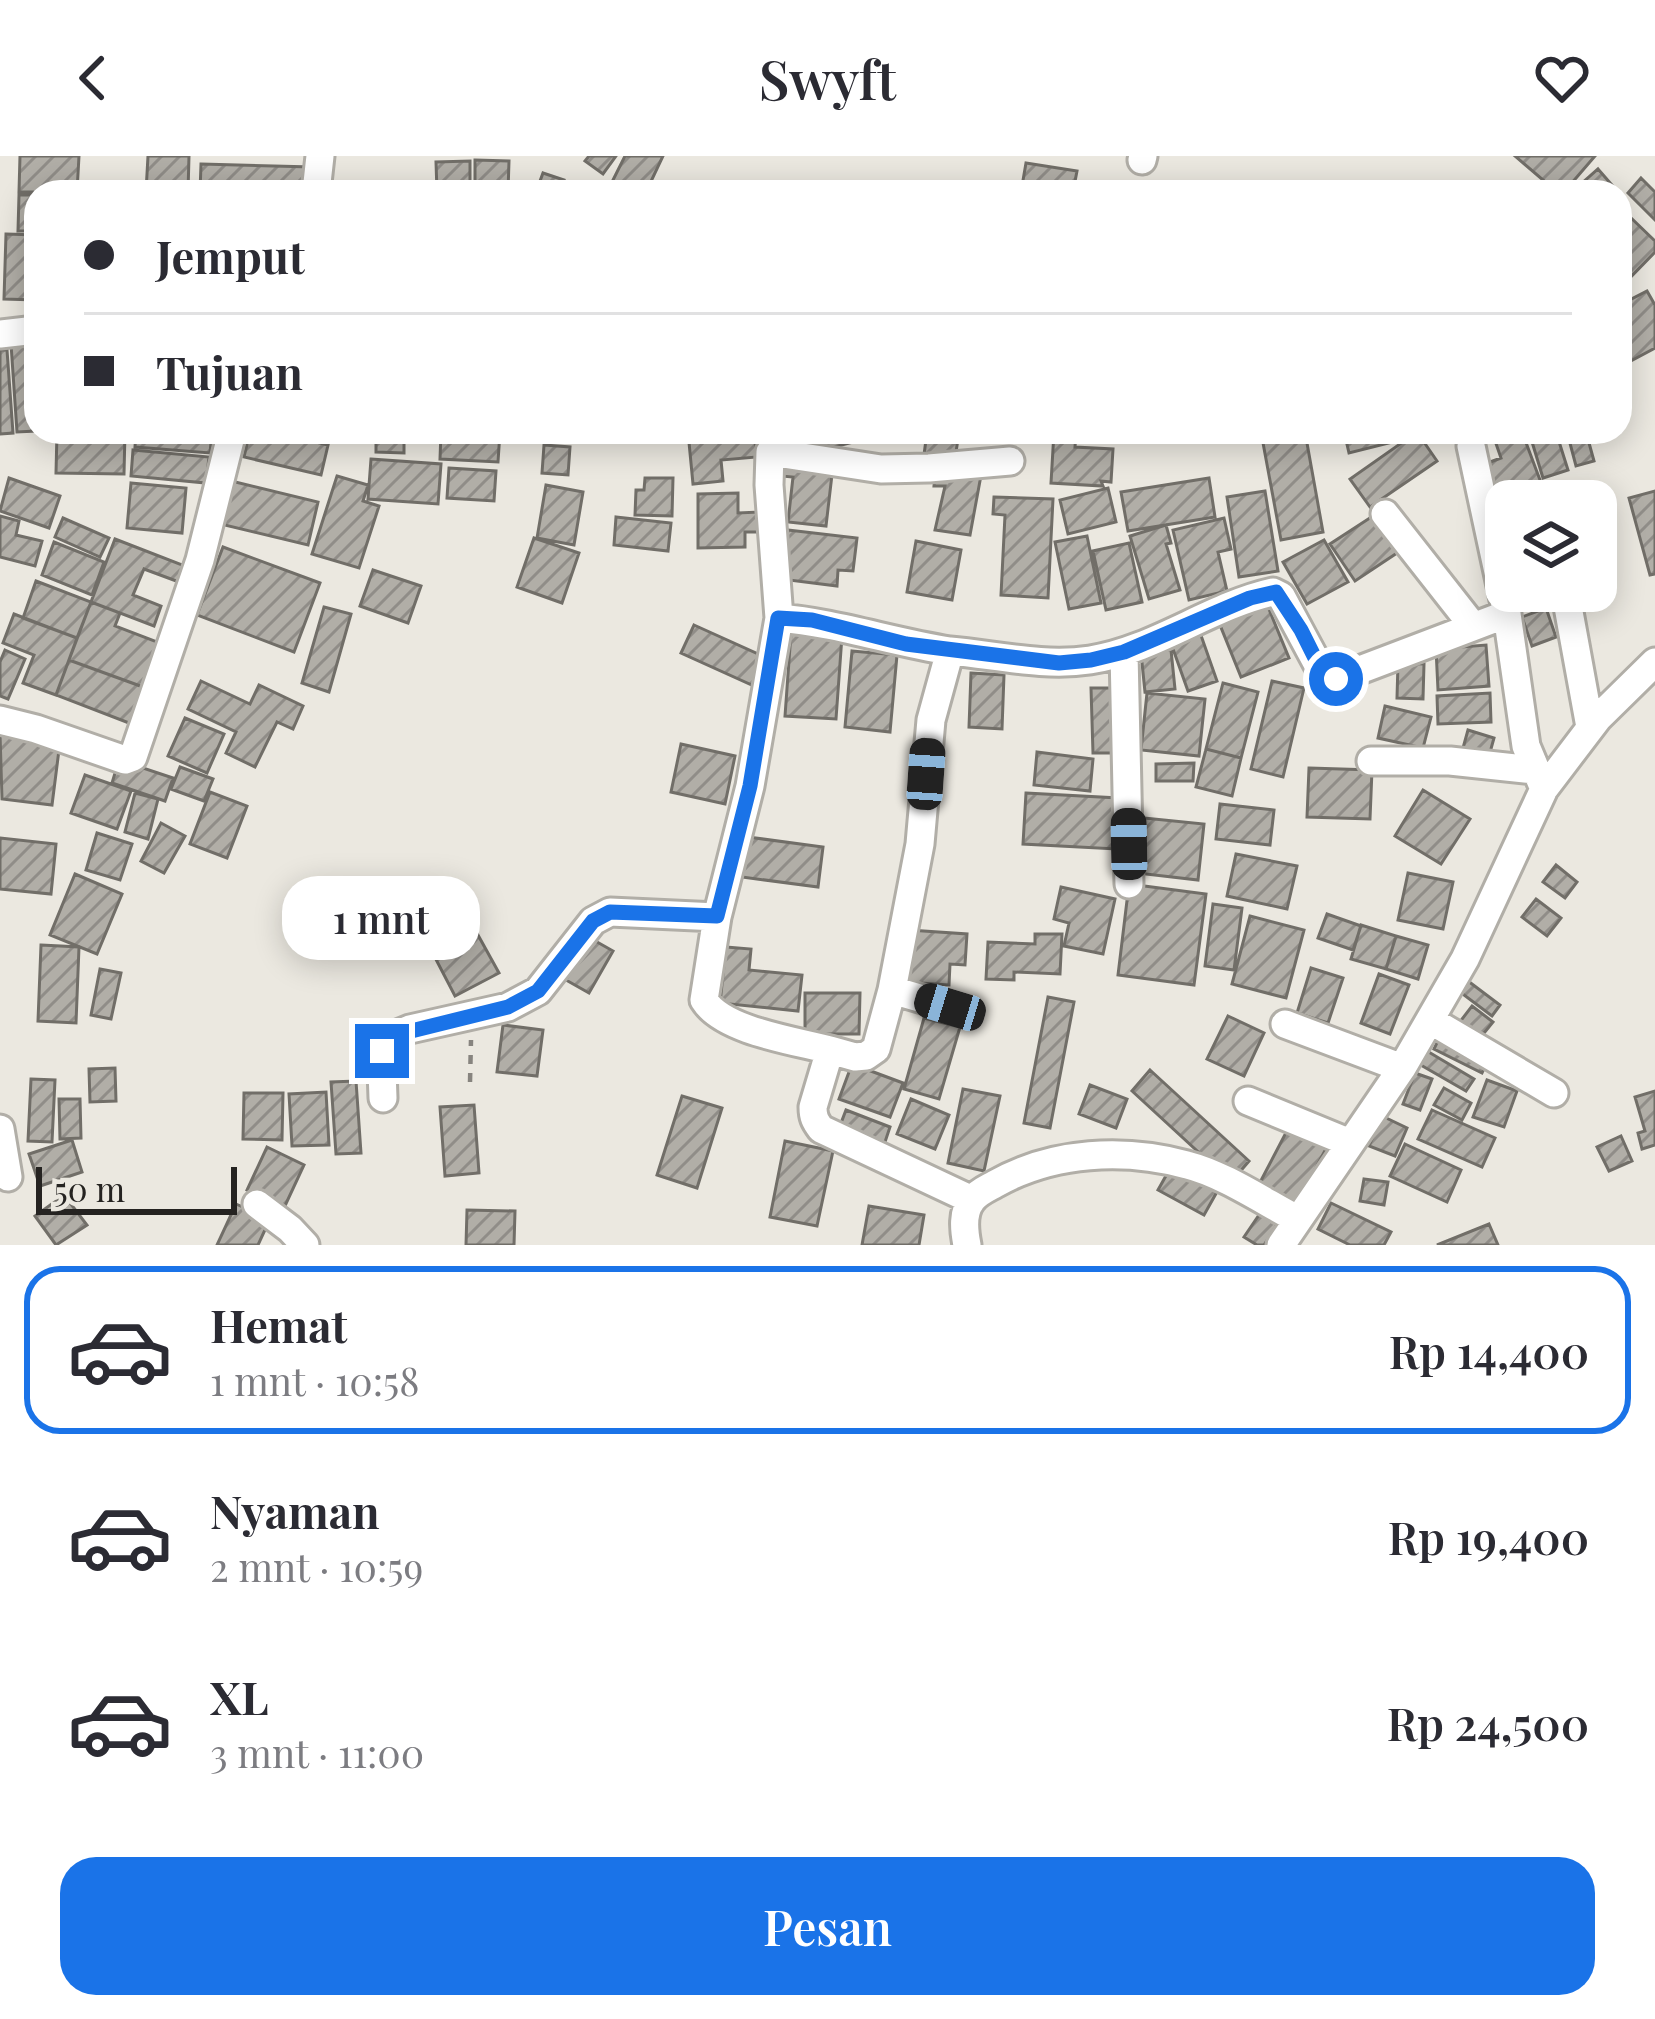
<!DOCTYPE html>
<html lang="id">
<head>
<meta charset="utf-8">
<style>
  :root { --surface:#fff; --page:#f2f2f3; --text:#2b2b33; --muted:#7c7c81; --line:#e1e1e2; --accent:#1a73e8 }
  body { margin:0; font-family:"Playfair Display",serif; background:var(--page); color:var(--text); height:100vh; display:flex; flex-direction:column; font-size:45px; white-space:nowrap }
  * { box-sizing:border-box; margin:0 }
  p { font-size:39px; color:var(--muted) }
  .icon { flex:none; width:66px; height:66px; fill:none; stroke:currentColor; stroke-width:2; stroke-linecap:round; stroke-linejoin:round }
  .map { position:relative; height:1089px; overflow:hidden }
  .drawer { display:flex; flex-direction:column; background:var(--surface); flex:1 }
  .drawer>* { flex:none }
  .hud { position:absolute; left:24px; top:24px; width:1608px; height:264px; border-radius:36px; box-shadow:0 6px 30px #0003; display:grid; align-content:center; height:264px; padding:0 60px; background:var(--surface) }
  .tools { position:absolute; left:1485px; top:324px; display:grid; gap:24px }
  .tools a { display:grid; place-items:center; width:132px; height:132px; border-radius:24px; background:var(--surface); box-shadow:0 6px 30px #0003; font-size:60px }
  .scale { position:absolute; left:36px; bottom:30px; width:201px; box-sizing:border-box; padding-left:12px; border:6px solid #252321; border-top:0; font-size:33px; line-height:42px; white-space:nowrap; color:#252321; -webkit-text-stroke:9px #ebe8e0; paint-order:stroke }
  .end { position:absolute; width:54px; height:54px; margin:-27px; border:15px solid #1a73e8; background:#fff; box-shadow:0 0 0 6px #fff }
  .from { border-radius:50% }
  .bubble { position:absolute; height:84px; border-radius:36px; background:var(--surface); box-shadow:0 6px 30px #0003; font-size:39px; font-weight:600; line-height:84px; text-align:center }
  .car { position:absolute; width:36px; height:72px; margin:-36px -18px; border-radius:15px; box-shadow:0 0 9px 3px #0007; background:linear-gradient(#222 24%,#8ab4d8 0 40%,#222 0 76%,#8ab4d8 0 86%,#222 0) }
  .hud b { display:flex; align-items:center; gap:42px; height:114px; font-size:45px }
  .hud b+b { border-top:3px solid var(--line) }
  .hud i { width:30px; height:30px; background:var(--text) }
  ul { padding:21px 0 0; list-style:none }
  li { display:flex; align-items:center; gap:36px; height:168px; margin:0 24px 18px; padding:0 36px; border:6px solid transparent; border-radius:36px }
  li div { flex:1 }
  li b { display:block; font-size:45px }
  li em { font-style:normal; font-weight:600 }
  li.active { border-color:var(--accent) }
  li>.icon { width:108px; height:108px; stroke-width:1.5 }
  .primary-button { display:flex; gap:24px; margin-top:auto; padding:24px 60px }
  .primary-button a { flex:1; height:138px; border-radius:36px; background:var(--accent); color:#fff; font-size:48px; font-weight:600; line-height:138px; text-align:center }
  header { display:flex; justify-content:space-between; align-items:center; height:156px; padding:0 60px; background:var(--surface); font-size:54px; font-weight:600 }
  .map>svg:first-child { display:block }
</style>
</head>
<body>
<header><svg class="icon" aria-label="back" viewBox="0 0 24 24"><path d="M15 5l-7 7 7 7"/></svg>Swyft<svg class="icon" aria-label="heart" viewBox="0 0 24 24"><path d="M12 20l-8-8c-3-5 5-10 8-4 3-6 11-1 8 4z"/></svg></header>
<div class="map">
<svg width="1655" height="1089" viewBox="0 0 1655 1089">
  <defs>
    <pattern id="building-hatch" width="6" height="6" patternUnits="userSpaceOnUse" patternTransform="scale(3)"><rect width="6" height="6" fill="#b1aea7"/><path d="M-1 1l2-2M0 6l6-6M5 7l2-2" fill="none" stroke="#908d88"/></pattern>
  </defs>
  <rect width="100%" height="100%" fill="#ebe8e0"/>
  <path fill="url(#building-hatch)" stroke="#716e68" stroke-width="3" d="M20 0H79L77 36H19Z
    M148 0H189L188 36H146Z
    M589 0H616L603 18 585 5Z
    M625 0H663L646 36H628L611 28Z
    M1515 0H1595L1564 36H1557Z
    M475 4 509 5 508 36H475Z
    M470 5V36H437L436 6Z
    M1026 7 1077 15 1073 36H1021Z
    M201 8 312 11 311 36H200Z
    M1598 13 1618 36H1572Z
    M543 17 564 24 560 36H536Z
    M1641 22 1655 36V64L1628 37Z
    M1192 28 1233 29V36H1192Z
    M85 29 142 30V36H85Z
    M19 39H36V75H18Z
    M1628 59 1655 85V96L1620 132V67Z
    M6 78 36 79V144L4 143Z
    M1647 135 1655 149V192L1627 207 1620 194V181L1624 179 1620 172V149Z
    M36 186V275L17 276 11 188Z
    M0 194H7L13 277 0 278Z
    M57 276H125L124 318 56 317Z
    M136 276H212L210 297 135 291Z
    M250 276H275L328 289 321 319 244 301Z
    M376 276H431V285H404V297L376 296Z
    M441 276H500L498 306 440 303Z
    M688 276H754L757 301 721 304 723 325 693 328Z
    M805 276H853V286L830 292 804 291Z
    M927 276H959L955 303 924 299Z
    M1054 276 1076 278 1075 291 1113 293 1111 326 1101 325 1103 330 1051 327Z
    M1138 276H1194L1140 286Z
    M1261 276H1305L1323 376 1281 384Z
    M1351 276H1386L1389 287 1349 297 1346 284 1352 282Z
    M1417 276 1437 305 1370 351 1350 323Z
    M1492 276H1522L1540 324 1494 340 1482 309 1501 302Z
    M1529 276H1556L1568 314 1543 322Z
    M1567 276H1586L1594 305 1576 310Z
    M544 289 570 291 568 319 542 317Z
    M133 294 209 301 206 327 131 320Z
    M371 303 441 308 438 348 368 343Z
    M783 304 833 310 826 370 788 366 793 321 781 320Z
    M449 312 496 315 494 345 447 342Z
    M982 314 970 379 935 374 945 330H934L935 317Z
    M337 320 368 329 363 345 379 350 359 412 312 398Z
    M9 322 60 340 49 372 0 355Z
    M645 322H673L672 360 635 359 636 334H644Z
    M1209 322 1215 361 1128 375 1121 336Z
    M223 323 318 346 308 389 212 366Z
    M131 327 186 332 182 377 127 372Z
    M546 329 583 336 574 389 537 382Z
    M1108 332 1116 366 1068 378 1060 344Z
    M1265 335 1278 415 1239 421 1227 341Z
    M1655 335V418L1650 419 1629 342Z
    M738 337V357L759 356V376H745V391L698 392V338Z
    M994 341 1053 343 1048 442 1001 439 1005 359 993 358Z
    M1379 356 1403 393 1355 425 1330 388Z
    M0 360 19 365 16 379 42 385 35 410 0 401Z
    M616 361 671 367 668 395 614 389Z
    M63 362 109 382 100 401 55 381Z
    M1224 362 1231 393 1218 396 1227 435 1189 444 1173 374Z
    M1166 369 1171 387 1166 388 1180 434 1149 443 1130 380Z
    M788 374 857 382 853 415 838 414 837 430 781 423Z
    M1087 380 1101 447 1069 453 1055 386Z
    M534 382 579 397 562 447 517 431Z
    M115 383 185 410 179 426 144 413 133 439 161 450 154 470 91 446Z
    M1324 384 1348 426 1307 448 1283 406Z
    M916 385 961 394 952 444 907 436Z
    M54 386 104 406 92 439 42 419Z
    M1129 387 1142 446 1106 454 1093 395Z
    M223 391 320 427 294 496 197 459Z
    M373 414 421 430 408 467 360 450Z
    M36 425 91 446 77 482 23 462Z
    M91 446 120 457 115 470 160 487 143 531 69 504Z
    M1266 446 1289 502 1241 521 1218 464Z
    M324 451 351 458 329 536 302 527Z
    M1546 452 1556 481 1532 490 1522 461Z
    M14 458 77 482 56 539 23 527 34 499 3 487Z
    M1197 468 1217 525 1188 535 1168 479Z
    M694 469 767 502 754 530 681 497Z
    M791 477 842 480 836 563 785 560Z
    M1486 489 1489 530 1438 534 1436 493Z
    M5 494 25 503 8 543 0 540V506Z
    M1171 494 1175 533 1145 536 1141 497Z
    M852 495 897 499 890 576 845 571Z
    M69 504 143 531 129 567 56 539Z
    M1398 507 1424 508 1423 543 1397 542Z
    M971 517 1004 519 1002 573 969 571Z
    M201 525 250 548 259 529 303 550 293 573 277 566 255 611 226 597 236 576 188 553Z
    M1272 525 1304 532 1283 621 1251 613Z
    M1223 527 1258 536 1241 602 1206 593Z
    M1091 532H1123L1124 597H1093Z
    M1147 537 1205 543 1199 600 1141 594Z
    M1490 537 1491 566 1438 568 1437 540Z
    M1385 550 1431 561 1423 592 1378 582Z
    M185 562 224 578 207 617 168 600Z
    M1468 574 1494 582 1489 600 1463 592Z
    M0 578 60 586 52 649 2 643Z
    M681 588 735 600 725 648 671 636Z
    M1206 593 1241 602 1232 640 1196 631Z
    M1037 596 1093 603 1090 635 1034 629Z
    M119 604 173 622 165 645 112 627Z
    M1194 607 1193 625H1156V608Z
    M180 611 213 623 204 645 171 633Z
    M1309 612 1372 614 1370 663 1307 661Z
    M85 619 131 635 117 673 71 657Z
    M1423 634 1470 663 1441 708 1395 680Z
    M210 636 247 650 227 702 190 688Z
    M135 637 158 643 148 683 125 676Z
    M1026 637 1118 642 1116 693 1023 688Z
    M1220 648 1274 654 1270 689 1216 683Z
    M1144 662 1204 668 1198 724 1137 717Z
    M161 667 185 680 164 717 141 705Z
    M97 677 132 688 120 724 86 714Z
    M748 681 823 691 818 731 742 721Z
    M0 682 56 688 51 738 0 733Z
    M1236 698 1297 710 1287 753 1227 740Z
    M1556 709 1577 726 1565 742 1543 726Z
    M1408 717 1453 726 1443 773 1398 764Z
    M75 718 122 738 97 798 50 779Z
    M1129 728 1206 738 1194 829 1118 819Z
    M1061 731 1115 743 1103 798 1064 790 1069 767 1054 763Z
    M1536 743 1561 762 1547 780 1522 761Z
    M1213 748 1242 752 1234 814 1205 810Z
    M1327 758 1361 770 1353 794 1318 782Z
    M1250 760 1304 774 1286 842 1232 828Z
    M1361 769 1396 780 1386 813 1351 803Z
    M473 770 499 817 455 840 430 792Z
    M909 774 967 778 965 809 950 808 949 829 906 826Z
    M1035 778H1062L1060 818 1014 816V824L986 823 988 786 1035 788Z
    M1396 780 1428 789 1418 823 1386 813Z
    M590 782 613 795 589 837 566 824Z
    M41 789 79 791 76 867 38 865Z
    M726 791 751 793 749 814 802 819 798 855 720 847Z
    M1311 812 1343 822 1328 867 1297 857Z
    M100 813 121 817 111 863 91 859Z
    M1379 818 1409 829 1390 878 1361 867Z
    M1468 825 1500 849 1492 860 1460 836Z
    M805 837H860L859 878H805Z
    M1048 841 1074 846 1050 972 1024 967Z
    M1472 850 1493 866 1476 887 1456 871Z
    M1228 860 1264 877 1244 920 1207 903Z
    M924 862 960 871 939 943 904 933Z
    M503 869 543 874 537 920 497 916Z
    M1440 880 1488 904 1482 917 1434 893Z
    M1427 895 1474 923 1466 935 1419 908Z
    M852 908 903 927 890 961 839 943Z
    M115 912 116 945 90 946 89 913Z
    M1150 914 1249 1005 1231 1026 1132 935Z
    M1415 917 1432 923 1420 954 1403 948Z
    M31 923 55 924 52 986 28 985Z
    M1487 924 1517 935 1504 971 1473 961Z
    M356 925 361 997 336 998 331 926Z
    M1090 929 1127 943 1116 972 1079 958Z
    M1444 932 1471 947 1462 964 1434 949Z
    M963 933 1000 940 984 1015 948 1007Z
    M1655 935V989L1642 993 1638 977 1645 975 1635 941Z
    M326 936 329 989 292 990 289 938Z
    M244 937H283L282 984 243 983Z
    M682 940 722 952 697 1032 657 1019Z
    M59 943H80L81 982 60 983Z
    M911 943 949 959 935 993 897 978Z
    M474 949 479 1017 445 1020 440 951Z
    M846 954 890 971 883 992 838 975Z
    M1432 954 1495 982 1482 1011 1418 983Z
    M1382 960 1407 972 1395 1000 1369 990Z
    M1290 969 1328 989 1292 1056 1255 1036Z
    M1621 980 1632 1005 1609 1015 1597 991Z
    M72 984 82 1016 40 1030 29 998Z
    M785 985 833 995 817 1070 770 1061Z
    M1405 988 1461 1014 1447 1046 1390 1020Z
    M267 991 304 1009 284 1052 247 1034Z
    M1172 1009 1218 1034 1204 1059 1158 1034Z
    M1364 1023 1388 1026 1384 1049 1360 1045Z
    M64 1039 87 1069 56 1089 35 1060Z
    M1331 1047 1391 1076 1384 1089H1350L1318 1073Z
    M236 1048 270 1063 258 1089H217Z
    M869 1050 924 1059 919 1089H862Z
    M467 1054 515 1055 514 1089H466Z
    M1261 1056 1278 1067 1264 1089H1257L1244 1081Z
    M1489 1068 1498 1089H1437Z"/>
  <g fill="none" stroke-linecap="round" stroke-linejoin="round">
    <g stroke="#b1aea7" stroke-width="33">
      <path id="minor" d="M1142 4 1143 0
        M316 36 320 0
        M0 178 36 174
        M1471 290 1507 458
        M1385 358 1473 470
        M1567 445 1590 571
        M779 462 769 329 770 296 881 313 929 312 1010 305
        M1124 496 1129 728
        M0 564 36 573 125 604 133 601 200 404 232 276
        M1371 605H1450L1534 614
        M717 761 704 844C723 875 796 885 830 894L813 951C813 961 815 965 821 973L972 1044
        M892 834 950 851
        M1430 864 1554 937
        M1285 868 1402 912
        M830 894 855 901 866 900 876 893 892 834 920 688 931 564 950 495C996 499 1043 511 1090 504 1155 494 1210 450 1273 436L1281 440 1325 522 1336 523 1507 458 1526 590 1544 633
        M383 942 381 885 410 873 508 851 538 835 593 765 610 756 717 761 750 630 779 462C837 467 892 486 950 495
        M1248 945 1350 987
        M0 973 8 1021
        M257 1048 290 1073 305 1089
        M967 1089C964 1074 962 1056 972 1044 978 1036 988 1032 995 1028 1053 995 1125 992 1187 1009 1223 1018 1263 1045 1297 1063
        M1281 1089 1402 912 1465 803 1544 633 1598 562 1655 506"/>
    </g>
    <path stroke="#87847f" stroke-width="4.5" stroke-dasharray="9 9" stroke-linecap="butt" d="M470 926 471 884"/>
    <use href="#minor" stroke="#fff" stroke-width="27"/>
  </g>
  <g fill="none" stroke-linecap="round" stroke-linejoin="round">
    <path stroke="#1a73e8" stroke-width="15" d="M382 895 381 885 391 880 508 851 538 835 593 765 610 756 717 760 750 630 778 462 812 464 906 488 1059 507 1091 504 1124 496 1250 442 1276 436 1301 474 1325 522 1336 523"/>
  </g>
</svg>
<div class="tools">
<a><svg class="icon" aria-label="layers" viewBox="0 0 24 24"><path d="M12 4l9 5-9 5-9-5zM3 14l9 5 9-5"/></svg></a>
</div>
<div class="scale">50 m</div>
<i class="end from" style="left:1336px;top:523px"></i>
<i class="end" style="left:382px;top:895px"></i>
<div class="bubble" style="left:282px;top:720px;width:198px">1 mnt</div>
<i class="car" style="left:926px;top:618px;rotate:4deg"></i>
<i class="car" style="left:1129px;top:688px;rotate:359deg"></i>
<i class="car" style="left:950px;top:851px;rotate:287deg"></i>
<div class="hud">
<b><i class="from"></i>Jemput</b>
<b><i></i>Tujuan</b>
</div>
</div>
<section class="drawer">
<ul>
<li class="active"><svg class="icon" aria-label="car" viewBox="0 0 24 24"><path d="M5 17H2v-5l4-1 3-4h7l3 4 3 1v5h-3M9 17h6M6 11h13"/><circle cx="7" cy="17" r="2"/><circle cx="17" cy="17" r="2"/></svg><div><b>Hemat</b><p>1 mnt · 10:58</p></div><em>Rp 14,400</em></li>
<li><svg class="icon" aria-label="car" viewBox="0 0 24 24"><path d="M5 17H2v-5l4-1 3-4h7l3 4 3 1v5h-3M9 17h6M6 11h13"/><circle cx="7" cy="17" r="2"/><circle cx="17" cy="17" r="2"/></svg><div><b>Nyaman</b><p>2 mnt · 10:59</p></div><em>Rp 19,400</em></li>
<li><svg class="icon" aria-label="car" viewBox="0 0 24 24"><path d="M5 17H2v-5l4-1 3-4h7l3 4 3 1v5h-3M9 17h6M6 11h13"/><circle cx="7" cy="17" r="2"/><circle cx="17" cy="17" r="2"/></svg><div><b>XL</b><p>3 mnt · 11:00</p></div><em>Rp 24,500</em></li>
</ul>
<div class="primary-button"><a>Pesan</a></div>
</section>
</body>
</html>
